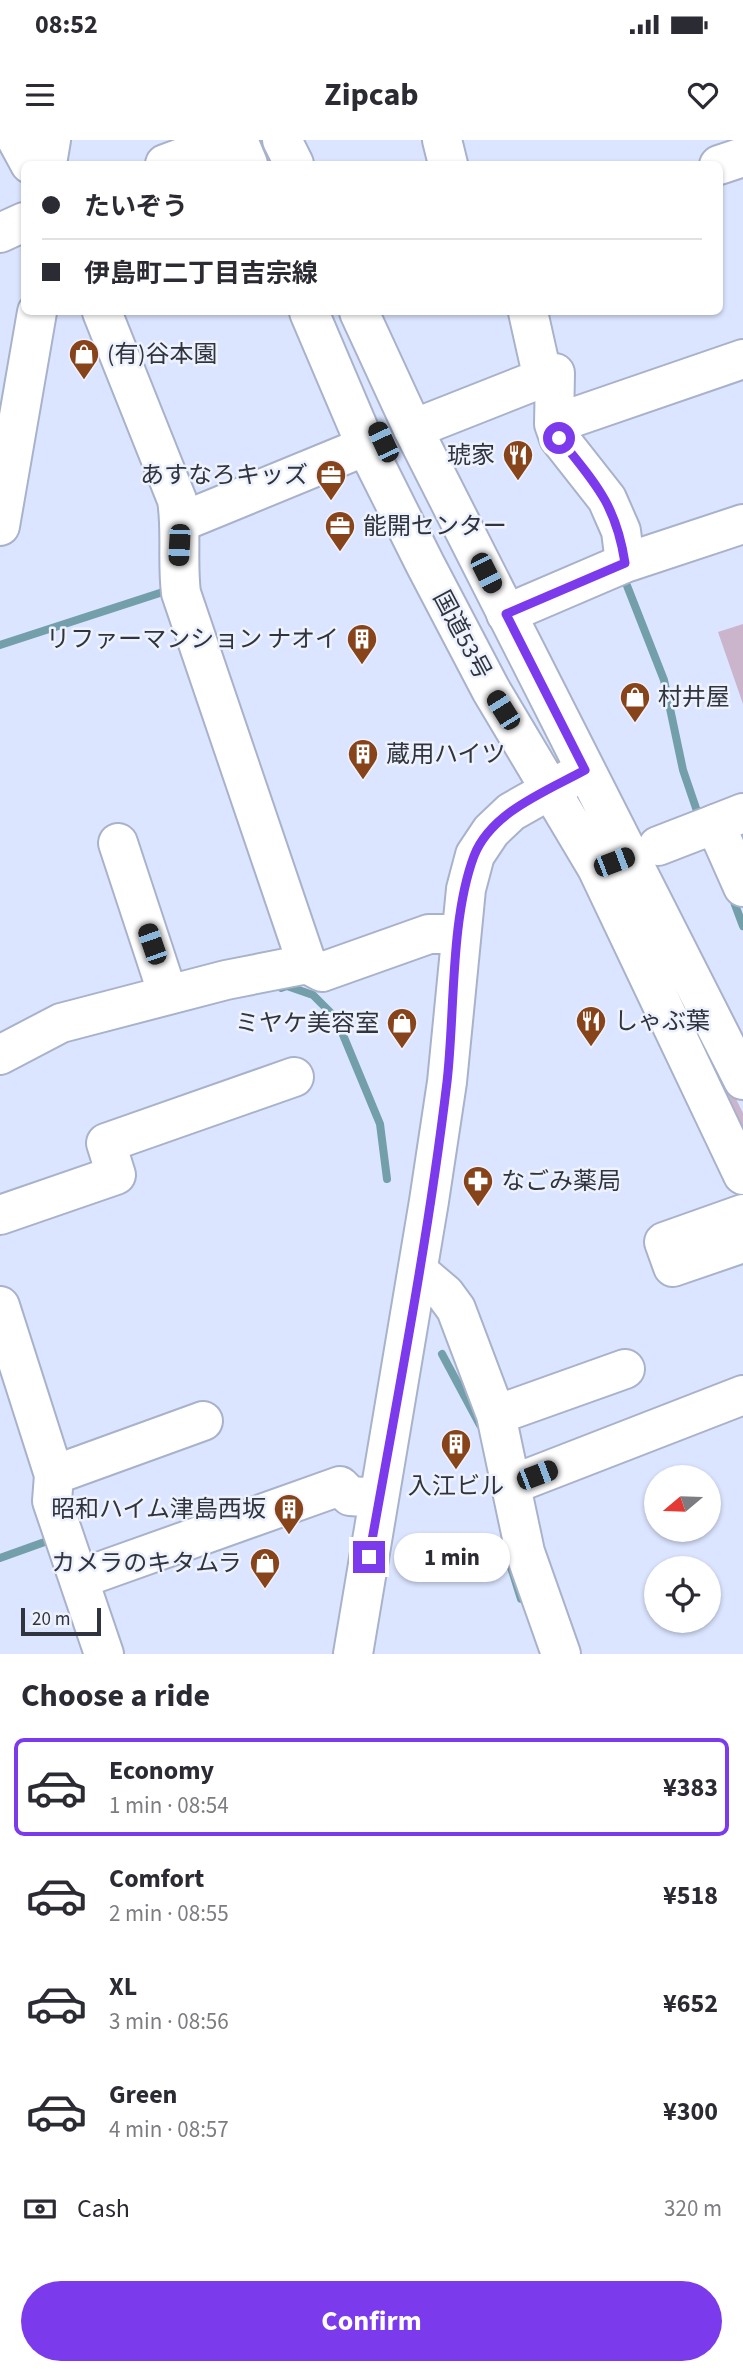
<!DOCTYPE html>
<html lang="en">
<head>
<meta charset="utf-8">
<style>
  :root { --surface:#fff; --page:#f7f7f7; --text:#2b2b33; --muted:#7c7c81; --line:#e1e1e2; --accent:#7c3aed }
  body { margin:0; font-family:"Source Sans 3","Noto Sans JP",sans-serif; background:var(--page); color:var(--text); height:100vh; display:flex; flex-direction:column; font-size:26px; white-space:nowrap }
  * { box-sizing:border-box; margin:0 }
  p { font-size:23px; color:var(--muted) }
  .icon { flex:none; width:38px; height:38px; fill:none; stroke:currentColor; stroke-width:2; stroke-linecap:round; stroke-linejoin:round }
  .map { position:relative; height:1514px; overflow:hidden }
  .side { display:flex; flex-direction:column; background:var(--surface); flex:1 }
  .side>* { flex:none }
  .banner { position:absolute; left:21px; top:21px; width:702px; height:154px; border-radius:10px; box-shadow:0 2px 5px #0004; display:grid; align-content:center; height:154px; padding:0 21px; background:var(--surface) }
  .needle { width:46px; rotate:251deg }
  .tools { position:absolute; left:644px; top:1325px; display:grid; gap:14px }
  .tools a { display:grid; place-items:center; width:77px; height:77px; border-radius:50%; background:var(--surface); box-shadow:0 2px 5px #0004; font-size:35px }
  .scale { position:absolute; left:21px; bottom:18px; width:80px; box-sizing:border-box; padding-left:7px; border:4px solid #30343e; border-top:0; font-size:19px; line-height:24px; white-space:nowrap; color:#30343e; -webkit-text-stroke:5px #eef2fd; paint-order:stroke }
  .end { position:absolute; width:32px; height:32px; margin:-16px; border:9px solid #7c3aed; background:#fff; box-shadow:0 0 0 4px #fff }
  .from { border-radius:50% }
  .bubble { position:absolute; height:49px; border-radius:24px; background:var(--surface); box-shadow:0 2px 5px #0004; font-size:23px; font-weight:700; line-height:49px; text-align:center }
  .car { position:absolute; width:21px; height:42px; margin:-21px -10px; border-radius:9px; box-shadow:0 0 5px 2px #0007; background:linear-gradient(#222 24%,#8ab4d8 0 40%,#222 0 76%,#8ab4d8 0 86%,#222 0) }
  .banner b { display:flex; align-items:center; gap:24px; height:66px; font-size:26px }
  .banner b+b { border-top:2px solid var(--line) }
  .banner i { width:18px; height:18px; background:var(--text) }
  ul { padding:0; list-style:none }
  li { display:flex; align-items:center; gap:21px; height:98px; margin:0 14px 10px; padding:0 7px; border:4px solid transparent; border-radius:10px }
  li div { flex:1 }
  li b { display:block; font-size:26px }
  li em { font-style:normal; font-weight:700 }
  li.on { border-color:var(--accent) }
  li>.icon { width:63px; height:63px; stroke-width:1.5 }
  h2 { padding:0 21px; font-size:32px; line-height:84px }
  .pay { display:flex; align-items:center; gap:18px; height:77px; padding:0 21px; font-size:26px }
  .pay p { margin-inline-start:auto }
  .primary-button { display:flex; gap:14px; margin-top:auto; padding:14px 21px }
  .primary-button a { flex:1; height:80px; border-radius:42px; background:var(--accent); color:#fff; font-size:28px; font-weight:700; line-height:80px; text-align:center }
  .status { display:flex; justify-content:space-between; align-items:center; height:49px; padding:0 35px; background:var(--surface); direction:ltr }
  .status svg { height:19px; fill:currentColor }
  header { display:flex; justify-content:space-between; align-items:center; height:91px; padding:0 21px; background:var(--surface); font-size:32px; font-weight:700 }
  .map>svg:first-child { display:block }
</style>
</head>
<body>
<div class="status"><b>08:52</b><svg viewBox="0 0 49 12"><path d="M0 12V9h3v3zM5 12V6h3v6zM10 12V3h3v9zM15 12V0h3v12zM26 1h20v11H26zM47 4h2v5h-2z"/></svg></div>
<header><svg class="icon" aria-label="menu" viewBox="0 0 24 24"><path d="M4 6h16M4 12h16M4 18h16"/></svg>Zipcab<svg class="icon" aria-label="heart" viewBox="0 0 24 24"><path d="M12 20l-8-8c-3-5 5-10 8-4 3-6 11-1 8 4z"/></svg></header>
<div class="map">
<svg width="743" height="1514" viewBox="0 0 743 1514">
  <rect width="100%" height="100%" fill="#dbe5ff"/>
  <path fill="#cbb5cc" d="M743 484V564L718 492Z
    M698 883 743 973V991Z"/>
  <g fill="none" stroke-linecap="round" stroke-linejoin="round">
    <path stroke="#729fa9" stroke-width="8" d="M624 438 664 540 683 630 698 674
      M0 505 169 450
      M731 754 743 786
      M281 848 287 846 313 855 336 878 380 984 387 1039
      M442 1214 480 1285
      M0 1418 53 1399
      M509 1421 521 1459"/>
    <g stroke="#a8b2ca" stroke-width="42">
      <path id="minor" d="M17 0 30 24
        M442 0 448 24
        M47 24 51 0
        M165 24 230 0
        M719 25 743 17
        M0 93 24 82
        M102 172 177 360C182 391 177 421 181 453L307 824
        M528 172 543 239
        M554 284 743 219
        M413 289 555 233 554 284 559 298 607 359 621 391 625 423
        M181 382 366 306
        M0 386 37 172
        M506 474 625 423 743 384
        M715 684 743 673
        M118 703 168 855
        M0 915 61 883 226 840 307 824 322 832 429 794H459
        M743 1074 664 1102 673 1127 743 1103
        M0 1075 116 1035 106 1003 294 937
        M418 1131 445 1154 456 1169 496 1275 525 1412 561 1514
        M0 1166 54 1335 52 1361 104 1514
        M496 1275 625 1229
        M54 1335 203 1281
        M511 1345 743 1255
        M79 1439 340 1346 350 1356 379 1358
        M353 1514 429 1061 447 942 466 749 475 715 491 691 511 672 580 633"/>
    </g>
    <g stroke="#a8b2ca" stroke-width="42">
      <path id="major" d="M658 706 715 684 743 747"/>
    </g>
    <g stroke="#a8b2ca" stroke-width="42">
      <path id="highway" d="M238 0 248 24
        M282 0 294 24
        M309 172 366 306 425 424 491 550 597 728 743 1035
        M359 172 413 289 743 940"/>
    </g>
    <use href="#minor" stroke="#fff" stroke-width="38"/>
    <use href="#major" stroke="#fff" stroke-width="38"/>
    <use href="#highway" stroke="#fff" stroke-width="38"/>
  </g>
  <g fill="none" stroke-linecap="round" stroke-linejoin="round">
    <path stroke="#7c3aed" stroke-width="9" d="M369 1417C397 1259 428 1101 447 942 455 873 450 780 474 716 491 672 547 651 585 630L506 474 625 423C616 364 595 343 559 298"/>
  </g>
  <defs>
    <g id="shop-pin" transform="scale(1.575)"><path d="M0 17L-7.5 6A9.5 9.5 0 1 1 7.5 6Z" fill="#874319" stroke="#eef2fd"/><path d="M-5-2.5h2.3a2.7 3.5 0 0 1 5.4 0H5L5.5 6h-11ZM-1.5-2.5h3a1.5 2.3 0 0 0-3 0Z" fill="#fff"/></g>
    <g id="restaurant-pin" transform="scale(1.575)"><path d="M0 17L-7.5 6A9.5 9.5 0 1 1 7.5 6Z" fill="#874319" stroke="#eef2fd"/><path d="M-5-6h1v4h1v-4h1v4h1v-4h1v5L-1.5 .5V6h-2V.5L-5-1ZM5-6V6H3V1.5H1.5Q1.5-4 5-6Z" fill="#fff"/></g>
    <g id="office-pin" transform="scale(1.575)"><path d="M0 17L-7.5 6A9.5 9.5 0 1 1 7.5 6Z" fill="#874319" stroke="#eef2fd"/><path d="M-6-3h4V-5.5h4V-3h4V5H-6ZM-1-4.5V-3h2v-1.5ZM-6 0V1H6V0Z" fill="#fff"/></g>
    <g id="building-pin" transform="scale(1.575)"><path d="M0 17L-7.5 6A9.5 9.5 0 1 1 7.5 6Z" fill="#874319" stroke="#eef2fd"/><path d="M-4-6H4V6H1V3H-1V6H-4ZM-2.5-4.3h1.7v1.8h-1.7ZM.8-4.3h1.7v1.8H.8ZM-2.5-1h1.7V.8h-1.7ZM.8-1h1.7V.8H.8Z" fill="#fff"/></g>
    <g id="pharmacy-pin" transform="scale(1.575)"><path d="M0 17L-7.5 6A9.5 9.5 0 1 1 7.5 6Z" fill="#874319" stroke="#eef2fd"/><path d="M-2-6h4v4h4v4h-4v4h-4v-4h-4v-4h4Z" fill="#fff"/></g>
  </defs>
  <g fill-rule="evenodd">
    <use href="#shop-pin" x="84" y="214"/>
    <use href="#restaurant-pin" x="518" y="315"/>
    <use href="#office-pin" x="331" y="335"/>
    <use href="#office-pin" x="340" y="386"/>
    <use href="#building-pin" x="362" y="499"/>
    <use href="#shop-pin" x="635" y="557"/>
    <use href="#building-pin" x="363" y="614"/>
    <use href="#restaurant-pin" x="591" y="881"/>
    <use href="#shop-pin" x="402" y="883"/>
    <use href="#pharmacy-pin" x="478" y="1041"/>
    <use href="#building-pin" x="456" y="1304"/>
    <use href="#building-pin" x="289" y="1369"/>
    <use href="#shop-pin" x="265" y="1423"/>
  </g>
  <g text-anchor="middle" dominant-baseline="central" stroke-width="5" stroke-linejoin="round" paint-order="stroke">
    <g font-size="24" fill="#30343e" stroke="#eef2fd" text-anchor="start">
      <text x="107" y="214">(有)谷本園</text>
      <text x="495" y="315" text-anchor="end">琥家</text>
      <text x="308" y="335" text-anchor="end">あすなろキッズ</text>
      <text x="363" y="386">能開センター</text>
      <text x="339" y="499" text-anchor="end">リファーマンション ナオイ</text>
      <text x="658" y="557">村井屋</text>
      <text x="386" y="614">蔵用ハイツ</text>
      <text x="614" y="881">しゃぶ葉</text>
      <text x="379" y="883" text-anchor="end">ミヤケ美容室</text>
      <text x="501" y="1041">なごみ薬局</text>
      <text x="456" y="1346" text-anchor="middle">入江ビル</text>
      <text x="266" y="1369" text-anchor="end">昭和ハイム津島西坂</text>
      <text x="242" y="1423" text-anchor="end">カメラのキタムラ</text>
    </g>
    <g font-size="24" fill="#30343e" stroke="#eef2fd">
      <text transform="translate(462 495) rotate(62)">国道53号</text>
    </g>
  </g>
</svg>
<div class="tools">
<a><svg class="needle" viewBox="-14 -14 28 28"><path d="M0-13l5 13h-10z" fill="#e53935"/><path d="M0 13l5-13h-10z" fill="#7c7c81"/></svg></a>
<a><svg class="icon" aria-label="locate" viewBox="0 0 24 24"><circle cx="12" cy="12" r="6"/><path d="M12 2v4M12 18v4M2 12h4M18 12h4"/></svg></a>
</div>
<div class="scale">20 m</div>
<i class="end from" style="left:559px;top:298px"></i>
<i class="end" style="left:369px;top:1417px"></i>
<div class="bubble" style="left:394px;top:1393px;width:116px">1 min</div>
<i class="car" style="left:383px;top:302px;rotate:335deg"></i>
<i class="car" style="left:179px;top:405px;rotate:183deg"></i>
<i class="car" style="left:486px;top:433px;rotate:153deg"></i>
<i class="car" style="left:503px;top:570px;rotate:328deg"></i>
<i class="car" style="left:614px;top:722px;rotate:69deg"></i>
<i class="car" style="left:152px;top:804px;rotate:341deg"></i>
<i class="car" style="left:537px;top:1335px;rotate:69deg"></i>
<div class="banner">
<b><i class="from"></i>たいぞう</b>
<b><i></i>伊島町二丁目吉宗線</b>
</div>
</div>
<section class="side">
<h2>Choose a ride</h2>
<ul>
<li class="on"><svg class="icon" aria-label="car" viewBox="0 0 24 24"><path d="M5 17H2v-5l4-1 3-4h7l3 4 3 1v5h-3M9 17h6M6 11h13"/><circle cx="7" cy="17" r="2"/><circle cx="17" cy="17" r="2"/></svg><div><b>Economy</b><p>1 min · 08:54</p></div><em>¥383</em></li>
<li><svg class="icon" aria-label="car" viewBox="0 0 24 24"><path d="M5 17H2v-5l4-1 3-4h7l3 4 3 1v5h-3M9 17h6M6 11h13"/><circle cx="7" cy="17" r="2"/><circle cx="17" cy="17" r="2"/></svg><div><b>Comfort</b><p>2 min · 08:55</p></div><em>¥518</em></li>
<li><svg class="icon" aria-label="car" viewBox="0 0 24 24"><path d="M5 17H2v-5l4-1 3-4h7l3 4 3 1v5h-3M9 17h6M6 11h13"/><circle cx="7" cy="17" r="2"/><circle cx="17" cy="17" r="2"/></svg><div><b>XL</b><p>3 min · 08:56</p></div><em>¥652</em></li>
<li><svg class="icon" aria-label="car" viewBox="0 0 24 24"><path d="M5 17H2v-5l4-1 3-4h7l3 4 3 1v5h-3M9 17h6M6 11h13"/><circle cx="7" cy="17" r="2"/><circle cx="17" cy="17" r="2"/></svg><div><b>Green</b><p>4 min · 08:57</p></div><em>¥300</em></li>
</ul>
<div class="pay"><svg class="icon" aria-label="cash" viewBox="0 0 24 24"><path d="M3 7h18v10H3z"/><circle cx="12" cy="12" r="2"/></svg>Cash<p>320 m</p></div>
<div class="primary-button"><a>Confirm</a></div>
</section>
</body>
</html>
